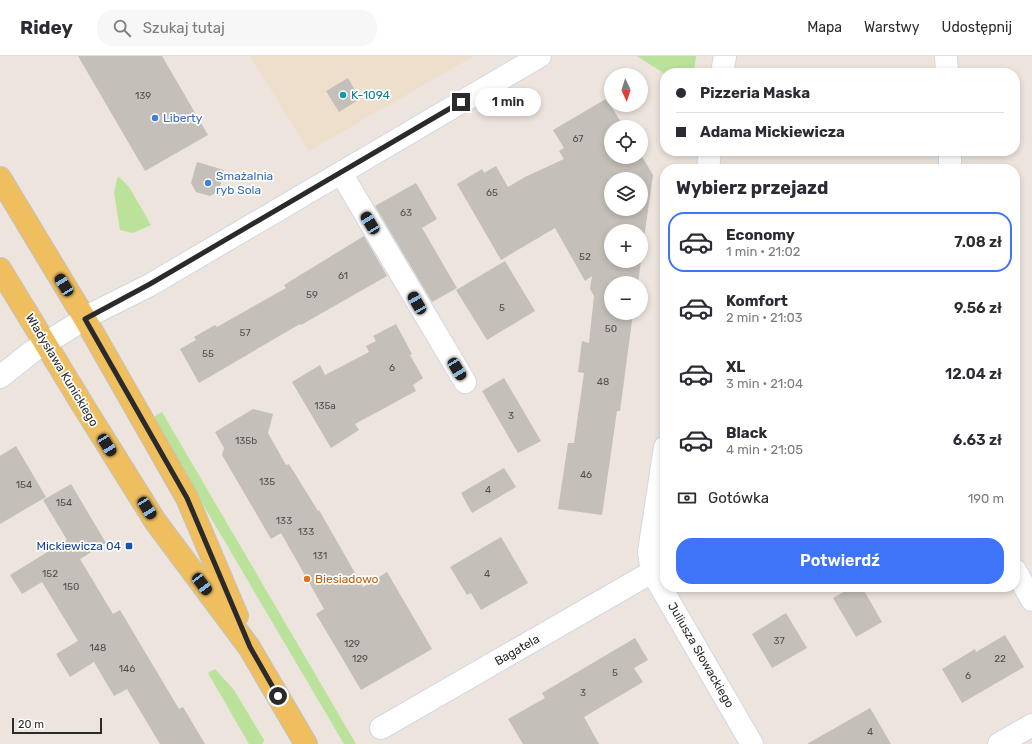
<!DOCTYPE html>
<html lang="pl">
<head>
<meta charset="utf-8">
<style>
  :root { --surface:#fff; --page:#f7f7f7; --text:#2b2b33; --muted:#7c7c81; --line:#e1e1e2; --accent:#3e75f8 }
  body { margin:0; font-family:Rubik,sans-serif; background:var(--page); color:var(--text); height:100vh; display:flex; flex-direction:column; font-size:15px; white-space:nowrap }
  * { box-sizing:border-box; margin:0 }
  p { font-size:13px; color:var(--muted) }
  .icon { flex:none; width:22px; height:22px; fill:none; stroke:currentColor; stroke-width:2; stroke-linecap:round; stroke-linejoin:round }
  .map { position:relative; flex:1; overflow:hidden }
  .sheet { position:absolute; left:660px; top:108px; width:360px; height:428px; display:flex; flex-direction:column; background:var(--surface); border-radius:16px; box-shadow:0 2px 6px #0003 }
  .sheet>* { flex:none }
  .hud { position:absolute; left:660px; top:12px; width:360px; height:88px; border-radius:16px; box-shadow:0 2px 6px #0003; display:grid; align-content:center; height:88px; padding:0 16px; background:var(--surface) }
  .needle { width:26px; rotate:176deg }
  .fabs { position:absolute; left:604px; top:12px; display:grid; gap:8px }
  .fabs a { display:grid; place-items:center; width:44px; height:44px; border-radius:50%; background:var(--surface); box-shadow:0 2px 6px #0003; font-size:20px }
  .scale { position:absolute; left:12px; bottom:10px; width:90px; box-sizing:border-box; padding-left:4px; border:2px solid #2a2a2a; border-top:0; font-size:11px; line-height:14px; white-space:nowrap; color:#2a2a2a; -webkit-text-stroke:3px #fff; paint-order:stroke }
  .end { position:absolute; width:18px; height:18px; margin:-9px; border:5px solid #2a2a2a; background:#fff; box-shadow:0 0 0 2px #fff }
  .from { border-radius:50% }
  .bubble { position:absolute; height:28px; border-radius:14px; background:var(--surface); box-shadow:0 2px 6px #0003; font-size:13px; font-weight:600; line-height:28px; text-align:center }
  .car { position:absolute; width:12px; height:24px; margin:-12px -6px; border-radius:5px; box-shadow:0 0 3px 1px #0007; background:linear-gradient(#222 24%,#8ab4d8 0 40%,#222 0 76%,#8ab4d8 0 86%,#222 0) }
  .hud b { display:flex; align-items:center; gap:14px; height:38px; font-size:15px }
  .hud b+b { border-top:1px solid var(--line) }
  .hud i { width:10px; height:10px; background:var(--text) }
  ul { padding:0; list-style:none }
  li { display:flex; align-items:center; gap:12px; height:60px; margin:0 8px 6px; padding:0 8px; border:2px solid transparent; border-radius:16px }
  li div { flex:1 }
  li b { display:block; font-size:15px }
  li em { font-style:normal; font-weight:600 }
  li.selected { border-color:var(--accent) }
  li>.icon { width:36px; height:36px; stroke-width:1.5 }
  h2 { padding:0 16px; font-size:18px; line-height:48px }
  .pay { display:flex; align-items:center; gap:10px; height:44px; padding:0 16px; font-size:15px }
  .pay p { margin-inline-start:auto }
  .primary-button { display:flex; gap:8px; margin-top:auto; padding:8px 16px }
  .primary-button a { flex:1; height:46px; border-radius:16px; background:var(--accent); color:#fff; font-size:16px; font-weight:600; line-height:46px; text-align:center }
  header { display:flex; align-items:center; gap:24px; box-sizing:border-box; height:56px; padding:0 20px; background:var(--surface); border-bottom:1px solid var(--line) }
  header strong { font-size:19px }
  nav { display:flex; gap:22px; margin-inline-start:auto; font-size:14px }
  .search { width:280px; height:36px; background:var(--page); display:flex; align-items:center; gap:10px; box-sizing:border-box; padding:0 14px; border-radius:16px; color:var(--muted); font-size:15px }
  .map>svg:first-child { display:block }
</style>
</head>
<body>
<header>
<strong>Ridey</strong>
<div class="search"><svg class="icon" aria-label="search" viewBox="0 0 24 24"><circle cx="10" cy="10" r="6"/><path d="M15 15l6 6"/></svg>Szukaj tutaj</div>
<nav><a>Mapa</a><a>Warstwy</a><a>Udostępnij</a></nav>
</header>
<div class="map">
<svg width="1032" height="688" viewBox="0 0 1032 688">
  <rect width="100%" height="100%" fill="#ece4dd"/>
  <path fill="#eedfcc" d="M250 0H474L309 95Z"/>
  <path fill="#bae29a" d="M637 0H696L694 17 665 18Z
    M118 120 129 131 151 169 133 177 120 174 114 136Z
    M162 356 356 688H344L152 362Z
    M215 613 234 634 264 684 263 687 262 688H249L208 617Z"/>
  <path fill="#c4bfb8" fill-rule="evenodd" d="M78 0H162L208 79 145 115Z
    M348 22 360 43 339 56 326 35Z
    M611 40V50L624 71H611V101H641V99L653 119 641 203V175H611V205H641L638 227H611V257H633L620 355H617L602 459 558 453 568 387H574L584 317 578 316 582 285 589 287 594 240 590 233 592 220 585 225 555 172 501 204 457 128 482 113 484 117 496 110 508 131 525 121 564 103 559 95 564 92 553 74ZM611 123H641V153H611Z
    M197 106 224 114 219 135 210 140 196 136 191 127Z
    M416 127 437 163 422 172 457 232 432 246 375 150Z
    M364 180 387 220 301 269 300 268 199 327 180 293 196 284 194 281 215 269 217 271 286 232 284 229Z
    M505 205 535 255 487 284 456 234Z
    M396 268 412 298 410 299 423 322 413 329 416 335 355 368 359 374 331 392 292 326 320 309 325 319 369 296 366 290 376 285 373 280Z
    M504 322 541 385 518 397 482 335Z
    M253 353 273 358 268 377 286 409 289 408 318 455 319 454 363 531 387 516 432 593 361 634 316 558 324 553 281 477 271 483 222 399 224 392 215 376Z
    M16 390 46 441 0 468V400Z
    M504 412 516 431 472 457 461 437Z
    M71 428 106 487 80 503 113 558 120 554 179 653 183 651 205 688H160L127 633 114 640 94 606 70 621 56 598 78 585 42 526 22 538 10 519 67 484 43 444Z
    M501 481 528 527 481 554 471 537 467 539 450 511Z
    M852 531H862L882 566 856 581 833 542Z
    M786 557 807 592 772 612 752 578Z
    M1005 579 1024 611 962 647 942 613 975 593 976 596Z
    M635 582 648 604 634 612 643 626 584 661 599 688H523L508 663 545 642 542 637Z
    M870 652 891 688H807Z"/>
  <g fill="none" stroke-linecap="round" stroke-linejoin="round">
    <g stroke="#d2d7e3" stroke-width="24">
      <path id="minor" d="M946 0 947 17
        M722 17 725 0
        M950 95V113
        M708 113 710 95
        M341 117 465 326
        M0 321 33 295 94 257 150 229 540 0
        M665 391 649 496 652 516 752 688
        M1015 514 1032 544
        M381 672 652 516
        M999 688 1032 669"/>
    </g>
    <g stroke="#c3c3c3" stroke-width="24">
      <path id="primary" d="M0 122 85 263 187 442 237 560
        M0 213 84 351 155 465 249 591 306 688"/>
    </g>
    <use href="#minor" stroke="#fff" stroke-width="22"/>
    <use href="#primary" stroke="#efbe5f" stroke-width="22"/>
  </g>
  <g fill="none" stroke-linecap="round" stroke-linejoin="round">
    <path stroke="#2a2a2a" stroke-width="5" d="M278 640 250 591 187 442 85 263 150 228 461 46"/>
  </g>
  <circle fill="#0f9aa8" stroke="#fff" stroke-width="1.5" cx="343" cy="39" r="4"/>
  <g fill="#3f7fe0" stroke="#fff" stroke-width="1.5">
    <circle cx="155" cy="62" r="4"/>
    <circle cx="208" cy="127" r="4"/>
  </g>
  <rect fill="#1a4fb4" stroke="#fff" stroke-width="1.5" x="125" y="486" width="8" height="8" rx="2"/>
  <circle fill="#e8710a" stroke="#fff" stroke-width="1.5" cx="307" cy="523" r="4"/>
  <g text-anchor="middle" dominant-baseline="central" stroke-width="3.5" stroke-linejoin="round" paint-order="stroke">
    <g font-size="10" fill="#504f4e">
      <text x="143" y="40">139</text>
      <text x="578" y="83">67</text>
      <text x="492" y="137">65</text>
      <text x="406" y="157">63</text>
      <text x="585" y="201">52</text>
      <text x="343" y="220">61</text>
      <text x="312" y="239">59</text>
      <text x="502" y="252">5</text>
      <text x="611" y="273">50</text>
      <text x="245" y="277">57</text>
      <text x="208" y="298">55</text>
      <text x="392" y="312">6</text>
      <text x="603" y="326">48</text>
      <text x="325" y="350">135a</text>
      <text x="511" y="360">3</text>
      <text x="246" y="385">135b</text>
      <text x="586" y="419">46</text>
      <text x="267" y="426">135</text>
      <text x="24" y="429">154</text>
      <text x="488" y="434">4</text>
      <text x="64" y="447">154</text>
      <text x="284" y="465">133</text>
      <text x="306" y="476">133</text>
      <text x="320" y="500">131</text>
      <text x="50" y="518">152</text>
      <text x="487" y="518">4</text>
      <text x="71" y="531">150</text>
      <text x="779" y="585">37</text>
      <text x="352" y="588">129</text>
      <text x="98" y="592">148</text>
      <text x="360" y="603">129</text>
      <text x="1000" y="603">22</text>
      <text x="127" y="613">146</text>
      <text x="615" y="617">5</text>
      <text x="968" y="620">6</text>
      <text x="583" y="637">3</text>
      <text x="870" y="676">4</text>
    </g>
    <g font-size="12" fill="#0d838f" stroke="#fff" text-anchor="start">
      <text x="351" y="39">K-1094</text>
    </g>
    <g font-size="12" fill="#366cbe" stroke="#fff" text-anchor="start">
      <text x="163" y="62">Liberty</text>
      <text x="216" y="120">Smażalnia<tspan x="216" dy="14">ryb Sola</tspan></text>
    </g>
    <g font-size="12" fill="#2a2a2a" stroke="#fff">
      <text transform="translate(62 314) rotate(59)">Władysława Kunickiego</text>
      <text transform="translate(517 594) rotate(-30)">Bagatela</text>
      <text transform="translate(701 599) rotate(60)">Juliusza Słowackiego</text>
    </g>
    <g font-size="12" fill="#164399" stroke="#fff" text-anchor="end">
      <text x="121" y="490">Mickiewicza 04</text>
    </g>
    <g font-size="12" fill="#c56008" stroke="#fff" text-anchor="start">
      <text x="315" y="523">Biesiadowo</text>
    </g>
  </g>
</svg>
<div class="fabs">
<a><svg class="needle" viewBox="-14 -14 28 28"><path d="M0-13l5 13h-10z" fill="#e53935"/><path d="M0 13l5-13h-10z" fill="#7c7c81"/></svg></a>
<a><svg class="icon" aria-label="locate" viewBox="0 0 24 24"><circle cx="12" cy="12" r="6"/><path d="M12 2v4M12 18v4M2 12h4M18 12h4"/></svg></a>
<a><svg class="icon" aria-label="layers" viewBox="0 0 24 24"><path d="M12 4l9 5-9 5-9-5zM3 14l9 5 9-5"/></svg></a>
<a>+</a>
<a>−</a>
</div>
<div class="scale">20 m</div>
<i class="end from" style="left:278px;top:640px"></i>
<i class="end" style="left:461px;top:46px"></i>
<div class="bubble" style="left:475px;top:32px;width:66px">1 min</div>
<i class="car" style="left:370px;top:167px;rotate:329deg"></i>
<i class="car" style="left:64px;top:229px;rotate:329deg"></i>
<i class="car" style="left:417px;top:247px;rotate:330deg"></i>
<i class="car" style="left:457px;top:313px;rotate:149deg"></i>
<i class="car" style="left:107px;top:389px;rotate:148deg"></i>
<i class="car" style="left:147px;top:452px;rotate:148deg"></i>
<i class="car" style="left:202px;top:528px;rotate:143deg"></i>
<div class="hud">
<b><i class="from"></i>Pizzeria Maska</b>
<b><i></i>Adama Mickiewicza</b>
</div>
<section class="sheet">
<h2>Wybierz przejazd</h2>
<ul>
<li class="selected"><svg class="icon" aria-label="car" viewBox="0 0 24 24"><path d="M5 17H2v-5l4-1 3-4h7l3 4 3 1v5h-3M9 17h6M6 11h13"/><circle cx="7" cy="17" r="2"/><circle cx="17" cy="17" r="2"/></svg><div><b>Economy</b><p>1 min · 21:02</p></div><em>7.08 zł</em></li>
<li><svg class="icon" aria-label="car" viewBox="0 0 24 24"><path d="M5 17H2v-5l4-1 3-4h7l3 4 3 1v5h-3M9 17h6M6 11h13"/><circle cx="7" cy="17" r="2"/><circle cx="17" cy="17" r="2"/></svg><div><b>Komfort</b><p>2 min · 21:03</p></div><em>9.56 zł</em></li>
<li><svg class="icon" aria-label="car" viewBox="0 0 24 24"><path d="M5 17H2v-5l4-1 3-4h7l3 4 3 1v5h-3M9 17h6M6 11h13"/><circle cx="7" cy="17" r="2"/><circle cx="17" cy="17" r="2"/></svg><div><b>XL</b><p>3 min · 21:04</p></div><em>12.04 zł</em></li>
<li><svg class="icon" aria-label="car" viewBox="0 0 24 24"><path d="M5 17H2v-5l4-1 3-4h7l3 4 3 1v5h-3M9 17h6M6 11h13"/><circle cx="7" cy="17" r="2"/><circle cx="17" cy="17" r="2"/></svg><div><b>Black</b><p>4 min · 21:05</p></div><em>6.63 zł</em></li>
</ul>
<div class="pay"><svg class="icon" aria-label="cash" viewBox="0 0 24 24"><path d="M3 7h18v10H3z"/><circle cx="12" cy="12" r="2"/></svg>Gotówka<p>190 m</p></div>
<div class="primary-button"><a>Potwierdź</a></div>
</section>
</div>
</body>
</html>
